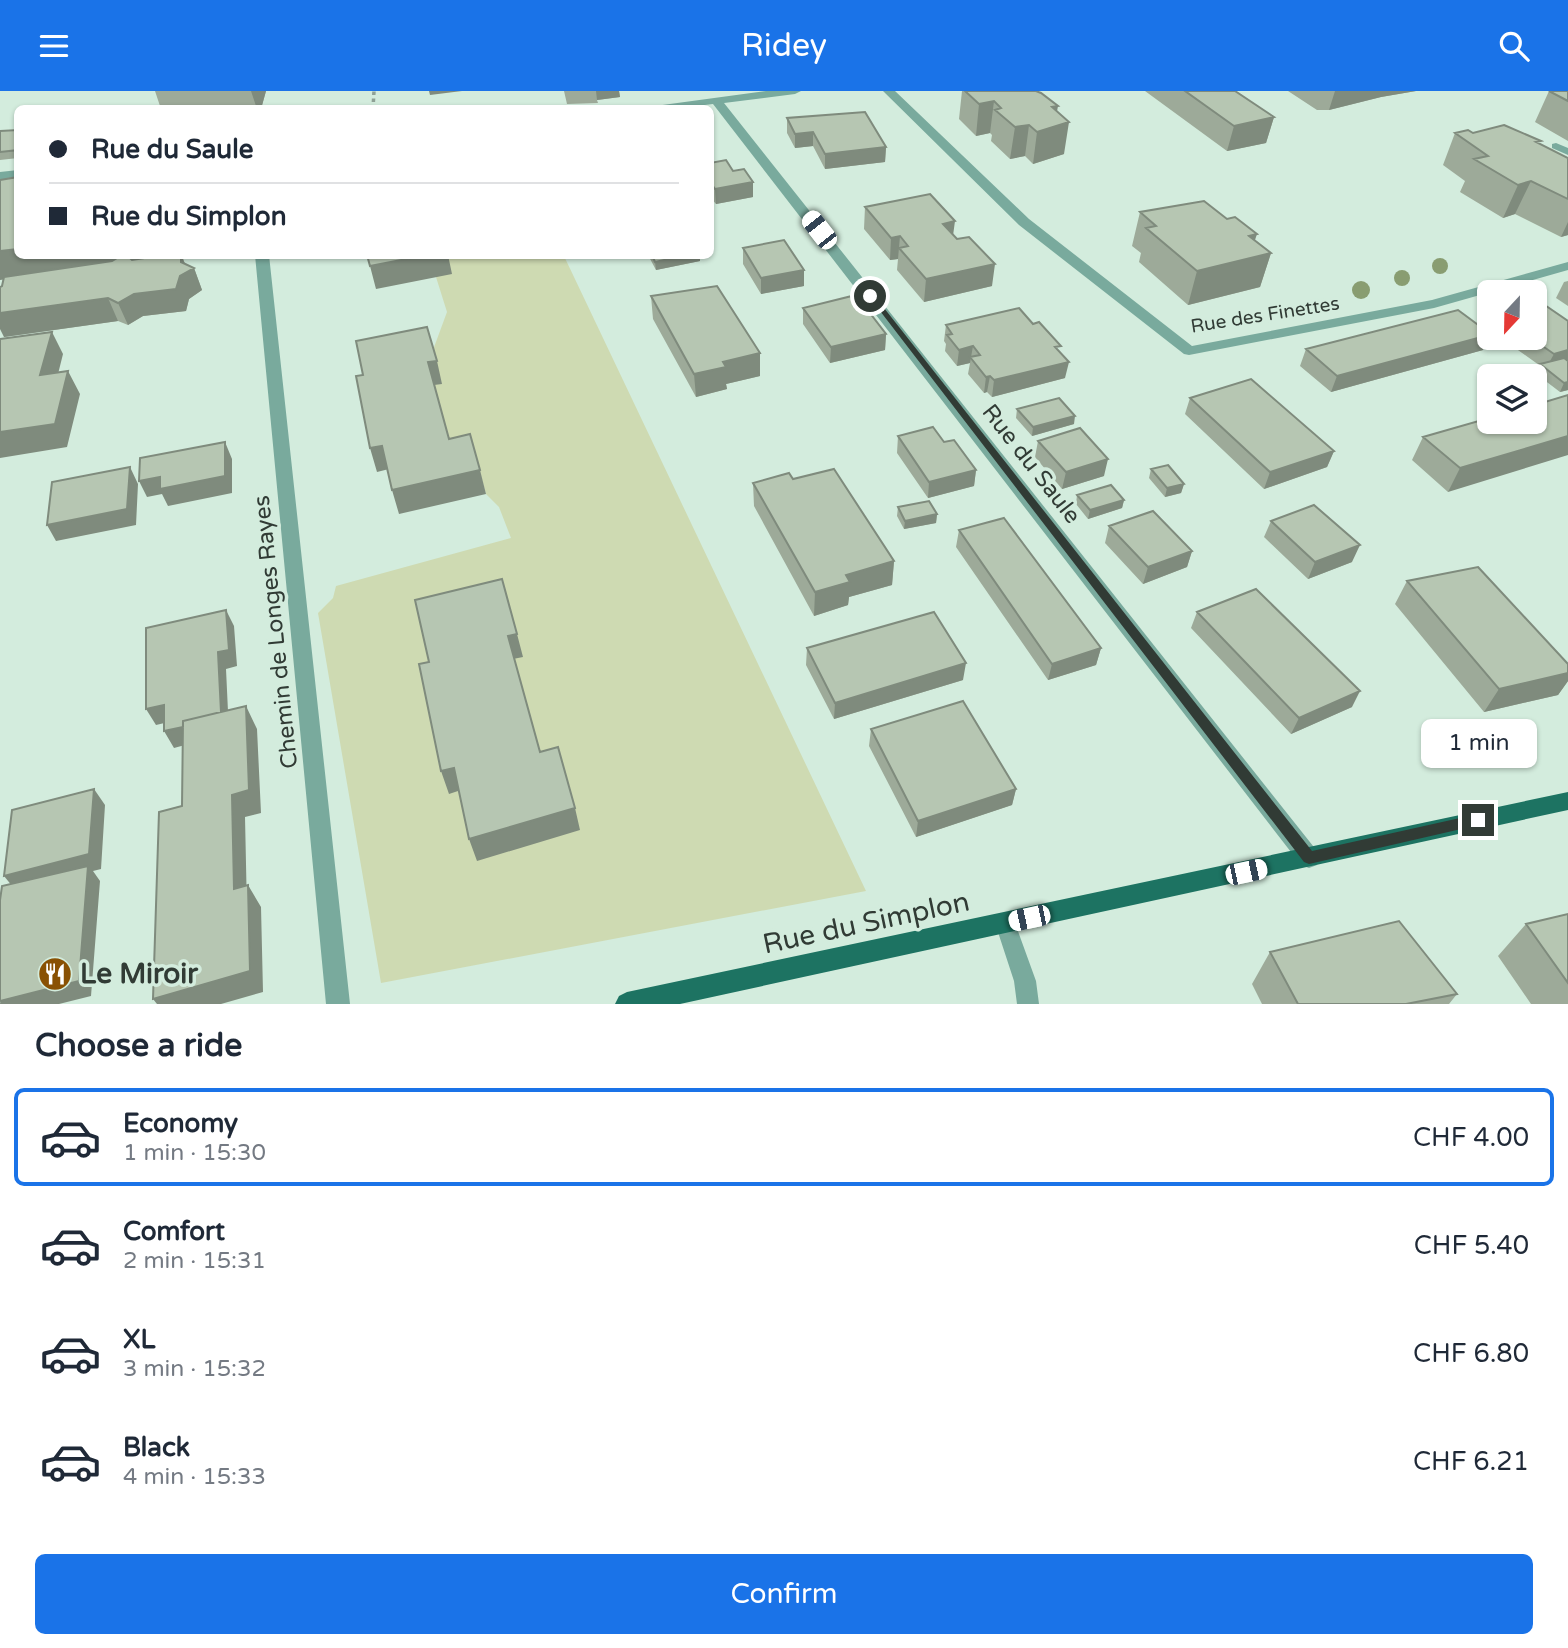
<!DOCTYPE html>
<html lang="en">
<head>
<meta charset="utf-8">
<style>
  :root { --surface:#fff; --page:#f2f2f3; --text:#1f2937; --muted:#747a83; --line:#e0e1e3; --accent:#1a73e8 }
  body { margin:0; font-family:"Varela Round",sans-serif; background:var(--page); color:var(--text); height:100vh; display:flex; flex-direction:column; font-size:26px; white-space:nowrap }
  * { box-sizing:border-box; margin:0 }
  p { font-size:23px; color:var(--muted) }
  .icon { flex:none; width:38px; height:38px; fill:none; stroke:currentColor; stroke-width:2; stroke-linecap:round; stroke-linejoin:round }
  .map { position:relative; height:913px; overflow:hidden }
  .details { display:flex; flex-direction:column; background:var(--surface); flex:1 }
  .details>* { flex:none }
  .guide { position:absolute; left:14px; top:14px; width:700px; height:154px; border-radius:10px; box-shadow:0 2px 5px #0004; display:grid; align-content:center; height:154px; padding:0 35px; background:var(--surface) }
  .needle { width:46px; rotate:202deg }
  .fabs { position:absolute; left:1477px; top:189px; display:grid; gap:14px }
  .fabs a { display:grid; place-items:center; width:70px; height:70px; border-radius:10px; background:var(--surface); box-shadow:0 2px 5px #0004; font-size:35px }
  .end { position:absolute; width:32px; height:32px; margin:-16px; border:9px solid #313b35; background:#fff; box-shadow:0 0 0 4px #fff }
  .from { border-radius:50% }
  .bubble { position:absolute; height:49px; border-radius:10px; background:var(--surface); box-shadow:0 2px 5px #0004; font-size:23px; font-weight:600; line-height:49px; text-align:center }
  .car { position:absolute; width:21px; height:42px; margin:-21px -10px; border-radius:9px; box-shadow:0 0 5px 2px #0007; background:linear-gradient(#fff 24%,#345 0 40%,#fff 0 76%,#345 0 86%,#fff 0) }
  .guide b { display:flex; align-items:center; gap:24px; height:66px; font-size:26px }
  .guide b+b { border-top:2px solid var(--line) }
  .guide i { width:18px; height:18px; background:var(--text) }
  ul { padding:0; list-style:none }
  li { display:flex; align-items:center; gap:21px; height:98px; margin:0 14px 10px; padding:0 21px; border:4px solid transparent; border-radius:10px }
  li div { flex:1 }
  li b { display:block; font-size:26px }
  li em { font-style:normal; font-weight:600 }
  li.active { border-color:var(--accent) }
  li>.icon { width:63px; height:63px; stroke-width:1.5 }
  h2 { padding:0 35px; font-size:32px; line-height:84px }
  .action { display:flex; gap:14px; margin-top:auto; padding:14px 35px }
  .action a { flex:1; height:80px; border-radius:10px; background:var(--accent); color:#fff; font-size:28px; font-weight:600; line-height:80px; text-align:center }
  header { display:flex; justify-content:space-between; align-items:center; height:91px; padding:0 35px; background:var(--accent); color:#fff; font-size:32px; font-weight:600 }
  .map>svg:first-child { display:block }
</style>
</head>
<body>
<header><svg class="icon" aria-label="menu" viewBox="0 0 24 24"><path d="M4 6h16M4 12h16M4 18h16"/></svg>Ridey<svg class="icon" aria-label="search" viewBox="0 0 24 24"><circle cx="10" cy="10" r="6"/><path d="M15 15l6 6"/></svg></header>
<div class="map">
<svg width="1568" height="913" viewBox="0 0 1568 913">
  <rect width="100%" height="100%" fill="#d3ecdd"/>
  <path fill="#cedab2" d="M445 165H564L866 800 381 892 318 522 333 507 336 495 511 447 499 416 486 403 476 367 454 371 434 294 433 259 447 221 436 186Z"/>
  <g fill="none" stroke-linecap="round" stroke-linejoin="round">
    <path stroke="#8ea195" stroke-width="3.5" stroke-dasharray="3.5 3.5" stroke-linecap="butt" d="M373 18 374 0"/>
    <path fill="#79aa9d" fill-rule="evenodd" d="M1556 52 1568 57V64L1552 57V53Z
      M1005 823 1012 825 1015 832 1036 890 1039 913H1017L1014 890 995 832 998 825Z"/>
    <path fill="#79aa9d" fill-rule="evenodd" d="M766 0H801L795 3 724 12 1317 760 1320 767 1317 774 1309 777 1301 774 713 13 672 18H633Z
      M883 0H895L1029 128 1192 255 1432 209 1568 171V179L1434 217 1189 264 1184 263 1019 134Z
      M18 79V87L0 89V81Z
      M255 164H269L350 913H326Z"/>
    <path fill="#1d7362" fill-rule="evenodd" d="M1568 701V719L680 913H615L619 905 627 901Z"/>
  </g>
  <g fill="#899d71">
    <circle cx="1440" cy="175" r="8"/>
    <circle cx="1402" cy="187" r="8"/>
    <circle cx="1361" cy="199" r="9"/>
  </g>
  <path fill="#9daa99" d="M155 0H266L261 18H161Z
    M564 0H619L620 6 597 9 598 12 567 13Z
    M962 0H1036L1057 21 1064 63 1033 73 1025 65 1010 68 991 50 992 44 990 42 976 45 959 28Z
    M1145 0H1235L1274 26 1266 52 1227 60Z
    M1288 0H1416L1381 6 1329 19H1317Z
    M1549 0H1568V50L1535 31Z
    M787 27 886 56 885 71 825 78 813 55 795 57 787 42Z
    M18 39V67L0 69V40Z
    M1455 42H1473L1539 53 1568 67V144L1561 146 1515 123 1503 127 1460 101 1465 90 1443 74Z
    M710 72 753 106 716 113 710 106Z
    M865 116 953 145 992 195 924 211 897 179 898 168 890 169 864 138Z
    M1140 121 1255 149 1271 162 1260 196 1188 214 1139 171 1141 162 1132 155Z
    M743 157 804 179V195L761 203 743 173Z
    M18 164H182L185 173 194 177 202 199 189 208 186 220 143 225 128 234 118 230 4 246 2 195 3 189Z
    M648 164H700V170L656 179Z
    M1568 190V215L1556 207 1564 191Z
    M651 205 760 262V285L726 293 727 298 696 306 653 228Z
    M803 217 886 243 885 259 830 272 803 233Z
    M1568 230V299L1560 301 1535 282 1539 274 1501 247H1535Z
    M946 234 1060 261 1065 287 992 306 987 301 984 302 968 283 970 272 957 275 945 260 946 253 944 250Z
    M1306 258 1483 259 1331 301 1300 275Z
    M1568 304 1448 401 1412 369 1423 346Z
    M1190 307 1334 360 1327 376 1264 398 1185 323Z
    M1017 318 1074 333 1032 345 1016 327Z
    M898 345 944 351 976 379 974 395 928 407 897 362Z
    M1038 350 1104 385 1062 398 1035 366Z
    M1151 378 1184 393 1181 402 1165 406 1149 387Z
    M793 388 894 470 892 494 849 506 848 514 814 525 754 415 753 392Z
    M1077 404 1124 409 1122 417 1088 428 1076 413Z
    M898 416 937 423 936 432 904 438 897 425Z
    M1271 430 1352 471 1308 488 1264 446Z
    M1109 435 1192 460 1187 476 1143 493 1105 452Z
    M959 439 1101 557 1096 574 1048 589 956 456Z
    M1407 490 1568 582V590L1558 604 1484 621 1395 513Z
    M1197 521 1352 616 1291 643 1191 537Z
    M807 557 963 589 834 628 806 574Z
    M871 638 1016 698 1012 714 916 746 869 655Z
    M1568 823V913H1531L1498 865 1526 833Z
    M1270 861 1457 903 1449 913H1262L1252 893Z"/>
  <path fill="#7f8b7d" d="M251 0H266L261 18H257Z
    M429 0H462L430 4Z
    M596 0H619L620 6 597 9Z
    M1335 0H1416L1381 6 1329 19Z
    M994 10 990 42 976 45 979 13Z
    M1058 15 1054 36 1069 31 1064 63 1033 73 1037 41 1052 16Z
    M1274 26 1266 52 1227 60 1234 35Z
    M1029 34 1025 65 1010 68 1015 36Z
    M813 41V55L795 57V43Z
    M886 56 885 71 825 78V63Z
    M1531 90 1515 123 1503 127 1518 94Z
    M753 91V106L716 113 715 98Z
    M955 130 952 152 943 133Z
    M1568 131V144L1561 146Z
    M1257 143 1249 167 1271 162 1260 196 1188 214 1197 180 1249 145Z
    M900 145 898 168 890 169 891 147Z
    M18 158V164H162V167L0 189V160Z
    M181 164 188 180 194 177 202 199 189 208 186 220 143 225 128 234 118 212 181 171Z
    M427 164H448L452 183 376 198 370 175Z
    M687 164H700V170L656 179 655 171Z
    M995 173 992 195 924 211 926 188Z
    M804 179V195L761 203V187Z
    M108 207 118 230 4 246 0 238V222Z
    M52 241 63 263 52 307 40 284Z
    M886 243 885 259 830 272 831 256Z
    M1489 244V247L1483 259 1331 301 1337 285Z
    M973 255 970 272 957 275 959 259Z
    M1568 256V272L1545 279 1554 263Z
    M760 262V285L726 293 727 298 696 306 694 283 723 271Z
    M437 270 442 293 434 294 428 271Z
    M1069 271 1065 287 992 306 994 289Z
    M68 280 80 303 67 356 0 367V341Z
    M990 285 987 301 984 302 986 286Z
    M1568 291V299L1560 301 1564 292Z
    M1075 325 1074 333 1032 345 1033 336Z
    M1568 345V364L1448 401 1460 377Z
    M225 351 232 368V402L168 415 162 403 147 406 139 390Z
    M382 355 389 378 377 381 370 357Z
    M1334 360 1327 376 1264 398 1270 381Z
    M1108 368 1104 385 1062 398 1066 381Z
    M130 376 138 393 136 434 56 450 47 434Z
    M480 379 486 403 399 423 392 399Z
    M976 379 974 395 928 407 929 391Z
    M1184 393 1181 402 1165 406 1167 397Z
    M1124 409 1122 417 1088 428 1090 419Z
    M937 423 936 432 904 438 905 430Z
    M1360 454 1352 471 1308 488 1315 471Z
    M1192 460 1187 476 1143 493 1148 476Z
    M894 470 892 494 849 506 848 514 814 525 815 501 846 484Z
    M226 519 234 535 237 575 226 578 229 642 174 657 164 640 218 561Z
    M517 543 523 566 513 568 508 545Z
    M1101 557 1096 574 1048 589 1052 573Z
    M966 572 963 589 834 628 835 612Z
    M1568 582V590L1558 604 1484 621 1499 598Z
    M1360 600 1352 616 1291 643 1299 627Z
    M164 614 173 630 156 634 146 618Z
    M246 615 257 638 261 722 245 726 247 820 234 798 232 704Z
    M454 677 461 699 449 703 441 680Z
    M94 698 105 714 101 778 93 780 100 790 91 905 59 913H0L17 801 4 785Z
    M1016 698 1012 714 916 746 918 730Z
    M575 717 580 739 477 770 469 748Z
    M248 794 261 816 263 901 221 913H157L153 908Z"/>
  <path fill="#b6c6b2" stroke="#7f8b7d" stroke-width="2" d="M965 0H1036L1041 2 1058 15 1052 16 1069 31 1037 41 1029 34 1015 36 995 19 1001 17 994 10 979 13Z
    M1185 0H1235L1274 26 1234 35Z
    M1549 0H1568V10Z
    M865 21 886 56 825 63 813 41 795 43 787 27Z
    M1504 34 1541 50 1536 51 1568 67V108L1531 90 1518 94 1474 68 1488 65 1455 42 1468 39 1473 42Z
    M18 39V59L0 61V40Z
    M726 69 733 80 744 78 753 91 715 98 710 91V72Z
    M18 86V158L0 160V89Z
    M930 103 955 130 943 133 957 148 969 146 995 173 926 188 899 157 908 155 900 145 891 147 865 116Z
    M1204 110 1227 128 1235 126 1257 143 1249 145 1271 162 1197 180 1146 137 1156 135 1140 121Z
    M784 149 804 179 761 187 743 157Z
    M122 164H127L132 169 164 164H181V171L194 177 180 185 176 198 134 203 118 212 108 207 0 222V196L2 195 4 186 112 170Z
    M367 164H427L370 175Z
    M652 164H687L655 171Z
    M717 195 760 262 723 271 726 276 694 283 651 205Z
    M856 204 886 243 831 256 803 217Z
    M1536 208 1568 230V259L1554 263 1531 247H1535V209Z
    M1019 217 1033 233 1039 231 1061 255 1055 256 1069 271 994 289 990 285 986 286 970 266 980 264 973 255 959 259 947 244 952 243 946 234Z
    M1458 219 1489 242V244L1337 285 1306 258Z
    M427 236 437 270 428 271 449 348 470 343 480 379 392 399 382 355 370 357 356 285 363 284 356 250Z
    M52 241 40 284 68 280 55 333 0 341V248Z
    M1564 267 1568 270V291L1564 292 1540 273Z
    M1251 288 1334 360 1270 381 1190 307Z
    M1568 304V345L1460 377 1423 346 1489 327V331H1535V314Z
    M1059 307 1075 325 1033 336 1017 318Z
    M933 336 944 351 954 349 976 379 929 391 898 345Z
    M1080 337 1108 368 1066 381 1038 350Z
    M225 351V385L160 398V386L139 390 140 367Z
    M1168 374 1184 393 1167 397 1151 378Z
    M130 376 127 418 47 434 52 391Z
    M834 378 894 470 846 484 850 491 815 501 753 392 789 382 793 388Z
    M1111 394 1124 409 1090 419 1077 404Z
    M929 410 937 423 905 430 898 416Z
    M1314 414 1360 454 1315 471 1271 430Z
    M1153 420 1192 460 1148 476 1109 435Z
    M1004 427 1101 557 1052 573 959 439Z
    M1478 476 1568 573V582L1499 598 1407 490Z
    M502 488 517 543 508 545 540 661 558 656 575 717 469 748 454 677 441 680 419 573 429 571 415 509Z
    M1256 498 1360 600 1299 627 1197 521Z
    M226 519 229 559 218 561 221 621 183 630V636L164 640V614L146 618V537Z
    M934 521 966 572 835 612 807 557Z
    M963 610 1016 698 918 730 871 638Z
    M246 615 249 699 232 704 234 798 248 794 250 880 153 908 159 721 182 715 183 630Z
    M94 698 89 763 4 785 12 719Z
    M88 775 79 890 0 910V809L2 795Z
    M1568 823V892L1526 833Z
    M1399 830 1457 903 1406 913H1298L1270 861Z"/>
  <path fill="#313b35" d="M867 203H873L1312 760 1478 723 1483 725V733L1309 773 1304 771Z"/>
  <defs>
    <g id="restaurant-disc" transform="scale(1.75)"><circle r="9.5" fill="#895103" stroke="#d3ecdd"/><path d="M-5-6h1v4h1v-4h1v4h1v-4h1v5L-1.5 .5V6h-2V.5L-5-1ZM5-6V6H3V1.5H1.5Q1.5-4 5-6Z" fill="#fff"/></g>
  </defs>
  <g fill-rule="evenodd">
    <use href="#restaurant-disc" x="55" y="883"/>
  </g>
  <g text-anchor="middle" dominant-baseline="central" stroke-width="7" stroke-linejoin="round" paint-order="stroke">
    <g font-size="19" fill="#313b35" stroke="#d3ecdd">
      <text transform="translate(1265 224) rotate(-9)">Rue des Finettes</text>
    </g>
    <g font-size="23" fill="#313b35" stroke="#d3ecdd">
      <text transform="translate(1031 373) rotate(52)">Rue du Saule</text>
      <text transform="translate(276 541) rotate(-96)">Chemin de Longes Rayes</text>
    </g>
    <g font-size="28" fill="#313b35" stroke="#d3ecdd">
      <text transform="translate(866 832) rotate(-12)">Rue du Simplon</text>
    </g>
    <g font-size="28" font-weight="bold" fill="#313b35" stroke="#d3ecdd" text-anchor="start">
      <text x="80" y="883">Le Miroir</text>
    </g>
  </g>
</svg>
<div class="fabs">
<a><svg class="needle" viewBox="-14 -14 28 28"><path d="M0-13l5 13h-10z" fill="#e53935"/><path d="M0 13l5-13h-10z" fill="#747a83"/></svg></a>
<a><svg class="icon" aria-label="layers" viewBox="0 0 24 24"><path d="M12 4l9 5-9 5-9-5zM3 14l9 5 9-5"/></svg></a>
</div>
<i class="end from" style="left:870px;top:205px"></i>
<i class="end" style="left:1478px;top:729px"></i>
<div class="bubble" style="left:1421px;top:628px;width:116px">1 min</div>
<i class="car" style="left:819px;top:139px;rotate:322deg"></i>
<i class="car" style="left:1246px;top:781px;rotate:78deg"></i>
<i class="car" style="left:1029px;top:827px;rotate:258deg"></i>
<div class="guide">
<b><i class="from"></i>Rue du Saule</b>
<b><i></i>Rue du Simplon</b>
</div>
</div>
<section class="details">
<h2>Choose a ride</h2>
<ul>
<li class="active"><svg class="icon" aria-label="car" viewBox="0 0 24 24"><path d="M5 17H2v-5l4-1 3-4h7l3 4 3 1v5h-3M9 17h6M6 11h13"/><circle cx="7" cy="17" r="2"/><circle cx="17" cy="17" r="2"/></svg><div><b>Economy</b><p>1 min · 15:30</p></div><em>CHF 4.00</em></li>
<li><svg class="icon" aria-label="car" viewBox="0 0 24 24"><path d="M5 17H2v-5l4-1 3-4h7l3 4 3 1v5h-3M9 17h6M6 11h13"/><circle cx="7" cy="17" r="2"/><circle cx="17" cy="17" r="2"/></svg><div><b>Comfort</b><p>2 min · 15:31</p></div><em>CHF 5.40</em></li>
<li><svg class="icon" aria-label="car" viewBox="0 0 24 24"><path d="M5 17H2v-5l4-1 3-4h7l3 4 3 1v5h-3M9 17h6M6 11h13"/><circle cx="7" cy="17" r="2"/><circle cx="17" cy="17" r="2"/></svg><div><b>XL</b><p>3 min · 15:32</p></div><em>CHF 6.80</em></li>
<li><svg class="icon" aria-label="car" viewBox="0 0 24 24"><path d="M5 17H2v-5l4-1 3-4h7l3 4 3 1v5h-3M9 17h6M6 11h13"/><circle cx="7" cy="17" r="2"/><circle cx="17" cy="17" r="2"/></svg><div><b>Black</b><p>4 min · 15:33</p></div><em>CHF 6.21</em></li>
</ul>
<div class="action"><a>Confirm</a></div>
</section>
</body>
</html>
